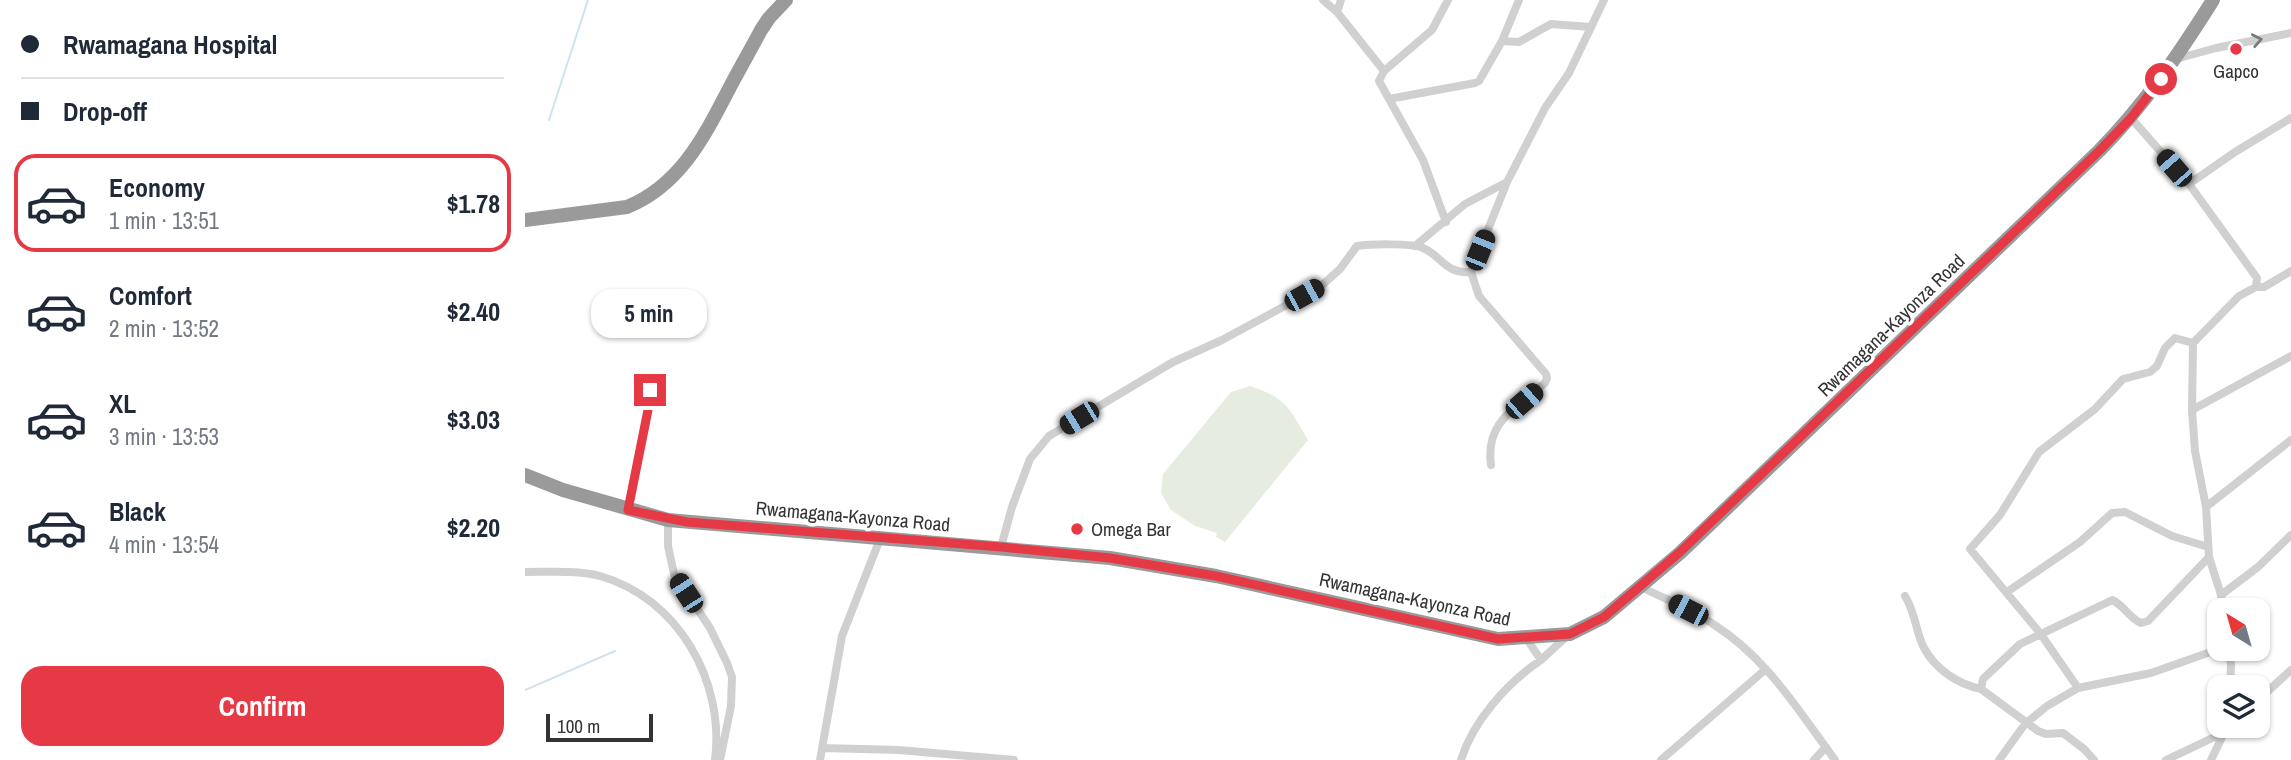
<!DOCTYPE html>
<html lang="en">
<head>
<meta charset="utf-8">
<style>
  :root { --surface:#fff; --page:#f6f6f7; --text:#1f2937; --muted:#747a83; --line:#e0e1e3; --accent:#e63946 }
  body { margin:0; font-family:"Archivo Narrow",sans-serif; background:var(--page); color:var(--text); height:100vh; display:flex; flex-direction:column; font-size:26px; white-space:nowrap }
  * { box-sizing:border-box; margin:0 }
  p { font-size:23px; color:var(--muted) }
  .icon { flex:none; width:38px; height:38px; fill:none; stroke:currentColor; stroke-width:2; stroke-linecap:round; stroke-linejoin:round }
  .map { position:relative; flex:1; overflow:hidden }
  .panel { display:flex; flex-direction:column; background:var(--surface); width:525px }
  .panel>* { flex:none }
  .hud { display:grid; align-content:center; height:154px; padding:0 21px; background:var(--surface) }
  .needle { width:46px; rotate:323deg }
  .tools { position:absolute; left:1682px; top:598px; display:grid; gap:14px }
  .tools a { display:grid; place-items:center; width:63px; height:63px; border-radius:14px; background:var(--surface); box-shadow:0 2px 5px #0004; font-size:35px }
  .scale { position:absolute; left:21px; bottom:18px; width:107px; box-sizing:border-box; padding-left:7px; border:4px solid #333; border-top:0; font-size:19px; line-height:24px; white-space:nowrap; color:#333; -webkit-text-stroke:5px #fff; paint-order:stroke }
  .end { position:absolute; width:32px; height:32px; margin:-16px; border:9px solid #e63946; background:#fff; box-shadow:0 0 0 4px #fff }
  .from { border-radius:50% }
  .bubble { position:absolute; height:49px; border-radius:21px; background:var(--surface); box-shadow:0 2px 5px #0004; font-size:23px; font-weight:800; line-height:49px; text-align:center }
  .car { position:absolute; width:21px; height:42px; margin:-21px -10px; border-radius:9px; box-shadow:0 0 5px 2px #0007; background:linear-gradient(#222 24%,#8ab4d8 0 40%,#222 0 76%,#8ab4d8 0 86%,#222 0) }
  .hud b { display:flex; align-items:center; gap:24px; height:66px; font-size:26px }
  .hud b+b { border-top:2px solid var(--line) }
  .hud i { width:18px; height:18px; background:var(--text) }
  ul { padding:0; list-style:none }
  li { display:flex; align-items:center; gap:21px; height:98px; margin:0 14px 10px; padding:0 7px; border:4px solid transparent; border-radius:21px }
  li div { flex:1 }
  li b { display:block; font-size:26px }
  li em { font-style:normal; font-weight:800 }
  li.current { border-color:var(--accent) }
  li>.icon { width:63px; height:63px; stroke-width:1.5 }
  .button { display:flex; gap:14px; margin-top:auto; padding:14px 21px }
  .button a { flex:1; height:80px; border-radius:21px; background:var(--accent); color:#fff; font-size:28px; font-weight:800; line-height:80px; text-align:center }
  main { display:flex; flex:1; min-height:0 }
  .map>svg:first-child { display:block }
</style>
</head>
<body>
<main>
<section class="panel">
<div class="hud">
<b><i class="from"></i>Rwamagana Hospital</b>
<b><i></i>Drop-off</b>
</div>
<ul>
<li class="current"><svg class="icon" aria-label="car" viewBox="0 0 24 24"><path d="M5 17H2v-5l4-1 3-4h7l3 4 3 1v5h-3M9 17h6M6 11h13"/><circle cx="7" cy="17" r="2"/><circle cx="17" cy="17" r="2"/></svg><div><b>Economy</b><p>1 min · 13:51</p></div><em>$1.78</em></li>
<li><svg class="icon" aria-label="car" viewBox="0 0 24 24"><path d="M5 17H2v-5l4-1 3-4h7l3 4 3 1v5h-3M9 17h6M6 11h13"/><circle cx="7" cy="17" r="2"/><circle cx="17" cy="17" r="2"/></svg><div><b>Comfort</b><p>2 min · 13:52</p></div><em>$2.40</em></li>
<li><svg class="icon" aria-label="car" viewBox="0 0 24 24"><path d="M5 17H2v-5l4-1 3-4h7l3 4 3 1v5h-3M9 17h6M6 11h13"/><circle cx="7" cy="17" r="2"/><circle cx="17" cy="17" r="2"/></svg><div><b>XL</b><p>3 min · 13:53</p></div><em>$3.03</em></li>
<li><svg class="icon" aria-label="car" viewBox="0 0 24 24"><path d="M5 17H2v-5l4-1 3-4h7l3 4 3 1v5h-3M9 17h6M6 11h13"/><circle cx="7" cy="17" r="2"/><circle cx="17" cy="17" r="2"/></svg><div><b>Black</b><p>4 min · 13:54</p></div><em>$2.20</em></li>
</ul>
<div class="button"><a>Confirm</a></div>
</section>
<div class="map">
<svg width="1766" height="760" viewBox="0 0 1766 760">
  <rect width="100%" height="100%" fill="#fff"/>
  <path fill="#e6ecdf" d="M725 386C762 398 764 408 783 440L700 542 691 537 692 533 670 526 646 510 636 493 638 474 706 392Z"/>
  <g fill="none" stroke-linecap="round" stroke-linejoin="round">
    <path stroke="#cfe2ee" stroke-width="2" d="M24 120 63 0
      M0 690 90 651"/>
    <path stroke="#d0d0d0" stroke-width="8" d="M798 0 812 12 859 71 854 81 898 160 921 222
      M812 12 816 0
      M977 41 994 42 1026 24 1066 27
      M1651 59 1691 48 1766 33
      M859 71 907 30 923 0
      M864 99 950 83 954 81 977 41 994 0
      M1606 118 1664 184 1732 278 1731 287 1714 296 1668 343 1667 410 1670 451 1681 507 1684 557 1696 595 1698 611
      M1664 184 1710 152 1766 118
      M890 246 940 204 982 182 1020 108 1044 73 1079 0
      M946 272 982 182
      M1731 287H1739L1766 271
      M1667 410 1766 356
      M1681 507 1766 440
      M103 510 125 400V390L121 387
      M143 520V546L149 574 185 628 202 663 207 677 206 706 195 760
      M476 547 487 507 505 459 524 436 648 362 697 340 795 287 815 269 832 246C845 244 887 243 898 248 918 257 920 274 946 272L954 296 1021 374 1022 378 1020 383C990 409 960 422 966 465
      M0 572C25 572 51 570 75 576 153 598 200 681 190 760
      M1116 587C1140 599 1166 609 1188 624 1242 658 1273 710 1310 760
      M1482 592 1555 542 1587 513 1600 512 1647 536 1683 547
      M1696 595 1733 567 1766 535
      M1380 596C1391 614 1391 633 1399 648 1411 670 1433 684 1456 689
      M1702 649 1706 664 1705 688
      M1016 660 1042 636
      M1553 688 1515 633 1445 549 1475 515 1514 452 1570 409 1598 379 1625 372 1632 366 1640 348 1650 338 1668 343
      M1732 701 1766 670
      M298 748 374 750 489 760
      M295 760 317 636 355 539
      M936 760C948 721 982 683 1016 660L1001 638
      M1136 760 1241 669
      M1289 760 1301 747
      M1474 760 1500 724 1522 706 1553 688 1626 673 1694 649
      M1569 760 1559 749 1538 733 1521 734 1513 731 1456 689 1458 679 1495 644 1581 603 1587 600C1599 605 1604 618 1616 623L1623 621 1684 557
      M1641 760 1700 732 1706 726
      M1686 760 1700 731"/>
    <path stroke="#9a9a9a" stroke-width="14" d="M0 220 102 207C156 185 180 135 205 87 215 68 226 49 236 30L244 18 261 0
      M0 475 38 490 143 520 585 558 691 576 973 639 1045 634 1079 617 1155 553 1575 150C1620 104 1654 54 1688 0"/>
  </g>
  <defs><path id="oneway-chevron" d="M-2-3.5L2.5 0L-2 3.5" fill="none" stroke-width="1.6" stroke-linecap="round" stroke-linejoin="round" transform="scale(1.75)"/></defs>
  <use stroke="#7a7a7a" href="#oneway-chevron" transform="translate(1732 40) rotate(-11)"/>
  <g fill="none" stroke-linecap="round" stroke-linejoin="round">
    <path stroke="#e63946" stroke-width="9" d="M125 390V400L103 510 162 522 476 547 585 558 691 576 973 639 1045 634 1079 617 1155 552 1575 150 1606 118 1636 79"/>
  </g>
  <g fill="#e63946" stroke="#fff" stroke-width="2.5">
    <circle cx="1711" cy="49" r="7"/>
    <circle cx="552" cy="529" r="7"/>
  </g>
  <g text-anchor="middle" dominant-baseline="central" stroke-width="7" stroke-linejoin="round" paint-order="stroke">
    <g font-size="19" fill="#333" stroke="#fff">
      <text x="1711" y="71">Gapco</text>
      <text x="566" y="529" text-anchor="start">Omega Bar</text>
    </g>
    <g font-size="19" fill="#333" stroke="#fff">
      <text transform="translate(1366 325) rotate(-44)">Rwamagana-Kayonza Road</text>
      <text transform="translate(328 516) rotate(5)">Rwamagana-Kayonza Road</text>
      <text transform="translate(890 599) rotate(12)">Rwamagana-Kayonza Road</text>
    </g>
  </g>
</svg>
<div class="tools">
<a><svg class="needle" viewBox="-14 -14 28 28"><path d="M0-13l5 13h-10z" fill="#e53935"/><path d="M0 13l5-13h-10z" fill="#747a83"/></svg></a>
<a><svg class="icon" aria-label="layers" viewBox="0 0 24 24"><path d="M12 4l9 5-9 5-9-5zM3 14l9 5 9-5"/></svg></a>
</div>
<div class="scale">100 m</div>
<i class="end from" style="left:1636px;top:79px"></i>
<i class="end" style="left:125px;top:390px"></i>
<div class="bubble" style="left:66px;top:289px;width:116px">5 min</div>
<i class="car" style="left:1649px;top:168px;rotate:319deg"></i>
<i class="car" style="left:955px;top:250px;rotate:22deg"></i>
<i class="car" style="left:779px;top:295px;rotate:61deg"></i>
<i class="car" style="left:999px;top:401px;rotate:49deg"></i>
<i class="car" style="left:554px;top:418px;rotate:239deg"></i>
<i class="car" style="left:161px;top:593px;rotate:327deg"></i>
<i class="car" style="left:1163px;top:610px;rotate:297deg"></i>
</div>
</main>
</body>
</html>
